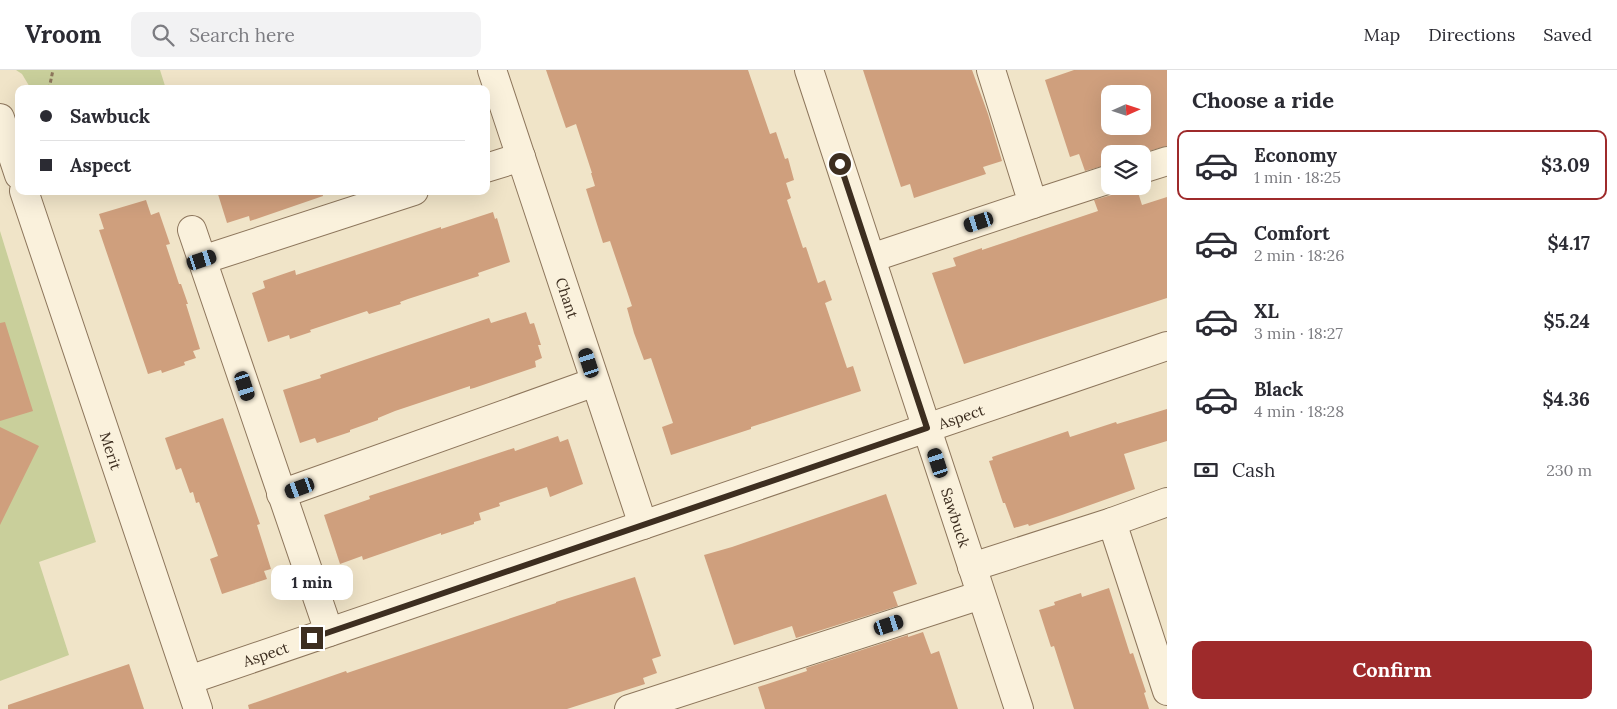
<!DOCTYPE html>
<html lang="en">
<head>
<meta charset="utf-8">
<style>
  :root { --surface:#fff; --page:#f2f2f3; --text:#2b2b33; --muted:#7c7c81; --line:#e1e1e2; --accent:#9e2a2b }
  body { margin:0; font-family:Lora,serif; background:var(--page); color:var(--text); height:100vh; display:flex; flex-direction:column; font-size:19px; white-space:nowrap }
  * { box-sizing:border-box; margin:0 }
  p { font-size:16px; color:var(--muted) }
  .icon { flex:none; width:28px; height:28px; fill:none; stroke:currentColor; stroke-width:2; stroke-linecap:round; stroke-linejoin:round }
  .map { position:relative; flex:1; overflow:hidden }
  .side { display:flex; flex-direction:column; background:var(--surface); width:450px }
  .side>* { flex:none }
  .top-card { position:absolute; left:15px; top:15px; width:475px; height:110px; border-radius:10px; box-shadow:0 5px 20px #0002; display:grid; align-content:center; height:110px; padding:0 25px; background:var(--surface) }
  .needle { width:32px; rotate:87deg }
  .tools { position:absolute; left:1101px; top:15px; display:grid; gap:10px }
  .tools a { display:grid; place-items:center; width:50px; height:50px; border-radius:10px; background:var(--surface); box-shadow:0 5px 20px #0002; font-size:25px }
  .end { position:absolute; width:22px; height:22px; margin:-11px; border:6px solid #3d2e20; background:#fff; box-shadow:0 0 0 2px #fff }
  .from { border-radius:50% }
  .bubble { position:absolute; height:35px; border-radius:10px; background:var(--surface); box-shadow:0 5px 20px #0002; font-size:16px; font-weight:800; line-height:35px; text-align:center }
  .car { position:absolute; width:15px; height:30px; margin:-15px -8px; border-radius:6px; box-shadow:0 0 4px 1px #0007; background:linear-gradient(#222 24%,#8ab4d8 0 40%,#222 0 76%,#8ab4d8 0 86%,#222 0) }
  .top-card b { display:flex; align-items:center; gap:18px; height:48px; font-size:19px }
  .top-card b+b { border-top:1px solid var(--line) }
  .top-card i { width:12px; height:12px; background:var(--text) }
  ul { padding:0; list-style:none }
  li { display:flex; align-items:center; gap:15px; height:70px; margin:0 10px 8px; padding:0 15px; border:2px solid transparent; border-radius:10px }
  li div { flex:1 }
  li b { display:block; font-size:19px }
  li em { font-style:normal; font-weight:800 }
  li.current { border-color:var(--accent) }
  li>.icon { width:45px; height:45px; stroke-width:1.5 }
  h2 { padding:0 25px; font-size:22px; line-height:60px }
  .pay { display:flex; align-items:center; gap:12px; height:55px; padding:0 25px; font-size:19px }
  .pay p { margin-inline-start:auto }
  .button { display:flex; gap:10px; margin-top:auto; padding:10px 25px }
  .button a { flex:1; height:58px; border-radius:10px; background:var(--accent); color:#fff; font-size:20px; font-weight:800; line-height:58px; text-align:center }
  header { display:flex; align-items:center; gap:30px; box-sizing:border-box; height:70px; padding:0 25px; background:var(--surface); border-bottom:1px solid var(--line) }
  header strong { font-size:24px }
  nav { display:flex; gap:28px; margin-inline-start:auto; font-size:18px }
  .search { width:350px; height:45px; background:var(--page); display:flex; align-items:center; gap:12px; box-sizing:border-box; padding:0 18px; border-radius:10px; color:var(--muted); font-size:19px }
  main { display:flex; flex:1; min-height:0 }
  .map>svg:first-child { display:block }
</style>
</head>
<body>
<header>
<strong>Vroom</strong>
<div class="search"><svg class="icon" aria-label="search" viewBox="0 0 24 24"><circle cx="10" cy="10" r="6"/><path d="M15 15l6 6"/></svg>Search here</div>
<nav><a>Map</a><a>Directions</a><a>Saved</a></nav>
</header>
<main>
<div class="map">
<svg width="1167" height="639" viewBox="0 0 1167 639">
  <rect width="100%" height="100%" fill="#f0e4c8"/>
  <path fill="#c9cf9b" d="M16 0H160L166 19H31L22 4Z
    M0 161 96 472 39 492 69 585 0 611Z"/>
  <path fill="#cf9f7d" fill-rule="evenodd" d="M546 0H748L770 64 776 62 785 89 788 88 794 110 786 113 791 128 787 130 803 178 806 177 818 213 825 210 832 230 825 233 847 298 853 296 861 321 751 357V359L671 385 662 357 673 353 651 288 644 290 634 263 627 238 632 236 610 171 603 173 596 151 586 119 595 116 591 103H592L576 54 566 58Z
    M863 0H972L988 44 1002 91 983 97 986 104 914 128 910 114 901 117Z
    M1074 0H1167V76L1138 84H1110V94L1085 101 1079 84 1070 87 1045 10ZM1110 24H1142V56H1110Z
    M1123 116H1136L1142 135 1167 127V228L964 294 932 203 956 196 953 188 982 178V180L1098 141 1094 130 1115 124Z
    M217 121H322L323 126 250 151 249 146 227 153Z
    M146 130 151 145 159 142 170 174 166 175 179 214H181L188 234H186L200 279 193 281 196 288 184 292 185 295 162 303 161 300 148 304 99 160 104 159 99 144Z
    M493 142 495 149 497 148 510 192 478 203 479 206 408 229 400 232 401 234 369 244 367 241 310 260 311 262 290 269 289 265 268 272 252 223 265 218 263 211 295 200 296 205 441 157V159Z
    M526 242 530 254 534 253 541 275H538L542 288 535 291 536 297 474 318 470 319V316L395 341 378 348V350L350 360V362L317 373 315 368 300 373 283 320 321 308 320 305 367 289 489 248 491 253Z
    M5 252 33 341 0 351V253Z
    M1167 339V371L1124 384 1135 419 1062 445 1029 456 1028 454 1014 458 1005 433H1003L989 391 993 390 992 387 1068 361 1070 367 1116 352 1117 354Z
    M223 348 260 454 257 455 271 499 264 501 267 509 222 524 210 489 218 486 199 432 196 433 193 422 190 423 181 398 176 400 165 368Z
    M0 357 39 376 0 455Z
    M558 366 560 372 568 369 583 414 550 427 547 417 499 433 500 436 479 443 481 450 474 452V454L441 465V463L363 490 362 486 340 494 324 445 370 429 369 426 514 378 515 381Z
    M886 424 917 514 893 522 898 536 796 568 792 556 734 575 704 485 732 477Z
    M635 507 661 586 652 589 657 603 643 608 645 614 567 639H249L248 635 346 601 347 603 556 533V532Z
    M1109 518 1130 584 1133 583 1146 622 1144 623 1149 639H1074L1054 576 1051 577 1039 540 1055 535 1054 532 1081 523 1082 527Z
    M923 562 931 584 939 581 958 639H765L758 617 807 601 806 598 908 565V567Z
    M129 594 144 639H8V635Z"/>
  <g fill="none" stroke-linecap="round" stroke-linejoin="round">
    <g stroke="#8d765c" stroke-width="30">
      <g id="minor">
        <path id="s1" d="M492 0 643 455"/>
        <path id="s2" d="M809 0 1019 639"/>
        <path d="M0 48 19 105"/>
        <path d="M486 98 521 87"/>
        <path d="M1142 99 1167 91"/>
        <path id="s3" d="M24 121 198 639"/>
        <path d="M1033 134 1110 109"/>
        <path d="M192 160 329 562"/>
        <path d="M871 188 1033 134 991 0"/>
        <path d="M202 190 414 121"/>
        <path d="M281 424 595 312"/>
        <path d="M1112 452 1167 432"/>
        <path d="M972 497 1112 452 1167 621"/>
        <path id="s4" d="M189 610 1167 276"/>
        <path d="M629 639 981 525"/>
      </g>
    </g>
    <path stroke="#8d765c" stroke-width="3" stroke-dasharray="4 2.5" stroke-linecap="butt" d="M49 19 53 0"/>
    <use href="#minor" stroke="#faf1dc" stroke-width="28"/>
  </g>
  <g fill="none" stroke-linecap="round" stroke-linejoin="round">
    <path stroke="#3d2e20" stroke-width="6" d="M312 568 927 358 840 94"/>
  </g>
  <g text-anchor="middle" dominant-baseline="central" stroke-width="4.5" stroke-linejoin="round" paint-order="stroke">
    <g font-size="15" fill="#3d2e20" stroke="#f7eed8">
      <text stroke="none"><textPath href="#s1" startOffset="240">Chant</textPath></text>
      <text stroke="none"><textPath href="#s4" startOffset="816">Aspect</textPath></text>
      <text stroke="none"><textPath href="#s3" startOffset="274">Merit</textPath></text>
      <text stroke="none"><textPath href="#s2" startOffset="471">Sawbuck</textPath></text>
      <text stroke="none"><textPath href="#s4" startOffset="81">Aspect</textPath></text>
    </g>
  </g>
</svg>
<div class="tools">
<a><svg class="needle" viewBox="-14 -14 28 28"><path d="M0-13l5 13h-10z" fill="#e53935"/><path d="M0 13l5-13h-10z" fill="#7c7c81"/></svg></a>
<a><svg class="icon" aria-label="layers" viewBox="0 0 24 24"><path d="M12 4l9 5-9 5-9-5zM3 14l9 5 9-5"/></svg></a>
</div>
<i class="end from" style="left:840px;top:94px"></i>
<i class="end" style="left:312px;top:568px"></i>
<div class="bubble" style="left:271px;top:495px;width:82px">1 min</div>
<i class="car" style="left:979px;top:152px;rotate:252deg"></i>
<i class="car" style="left:202px;top:190px;rotate:72deg"></i>
<i class="car" style="left:589px;top:293px;rotate:342deg"></i>
<i class="car" style="left:245px;top:316px;rotate:162deg"></i>
<i class="car" style="left:938px;top:393px;rotate:342deg"></i>
<i class="car" style="left:300px;top:418px;rotate:250deg"></i>
<i class="car" style="left:889px;top:555px;rotate:72deg"></i>
<div class="top-card">
<b><i class="from"></i>Sawbuck</b>
<b><i></i>Aspect</b>
</div>
</div>
<section class="side">
<h2>Choose a ride</h2>
<ul>
<li class="current"><svg class="icon" aria-label="car" viewBox="0 0 24 24"><path d="M5 17H2v-5l4-1 3-4h7l3 4 3 1v5h-3M9 17h6M6 11h13"/><circle cx="7" cy="17" r="2"/><circle cx="17" cy="17" r="2"/></svg><div><b>Economy</b><p>1 min · 18:25</p></div><em>$3.09</em></li>
<li><svg class="icon" aria-label="car" viewBox="0 0 24 24"><path d="M5 17H2v-5l4-1 3-4h7l3 4 3 1v5h-3M9 17h6M6 11h13"/><circle cx="7" cy="17" r="2"/><circle cx="17" cy="17" r="2"/></svg><div><b>Comfort</b><p>2 min · 18:26</p></div><em>$4.17</em></li>
<li><svg class="icon" aria-label="car" viewBox="0 0 24 24"><path d="M5 17H2v-5l4-1 3-4h7l3 4 3 1v5h-3M9 17h6M6 11h13"/><circle cx="7" cy="17" r="2"/><circle cx="17" cy="17" r="2"/></svg><div><b>XL</b><p>3 min · 18:27</p></div><em>$5.24</em></li>
<li><svg class="icon" aria-label="car" viewBox="0 0 24 24"><path d="M5 17H2v-5l4-1 3-4h7l3 4 3 1v5h-3M9 17h6M6 11h13"/><circle cx="7" cy="17" r="2"/><circle cx="17" cy="17" r="2"/></svg><div><b>Black</b><p>4 min · 18:28</p></div><em>$4.36</em></li>
</ul>
<div class="pay"><svg class="icon" aria-label="cash" viewBox="0 0 24 24"><path d="M3 7h18v10H3z"/><circle cx="12" cy="12" r="2"/></svg>Cash<p>230 m</p></div>
<div class="button"><a>Confirm</a></div>
</section>
</main>
</body>
</html>
